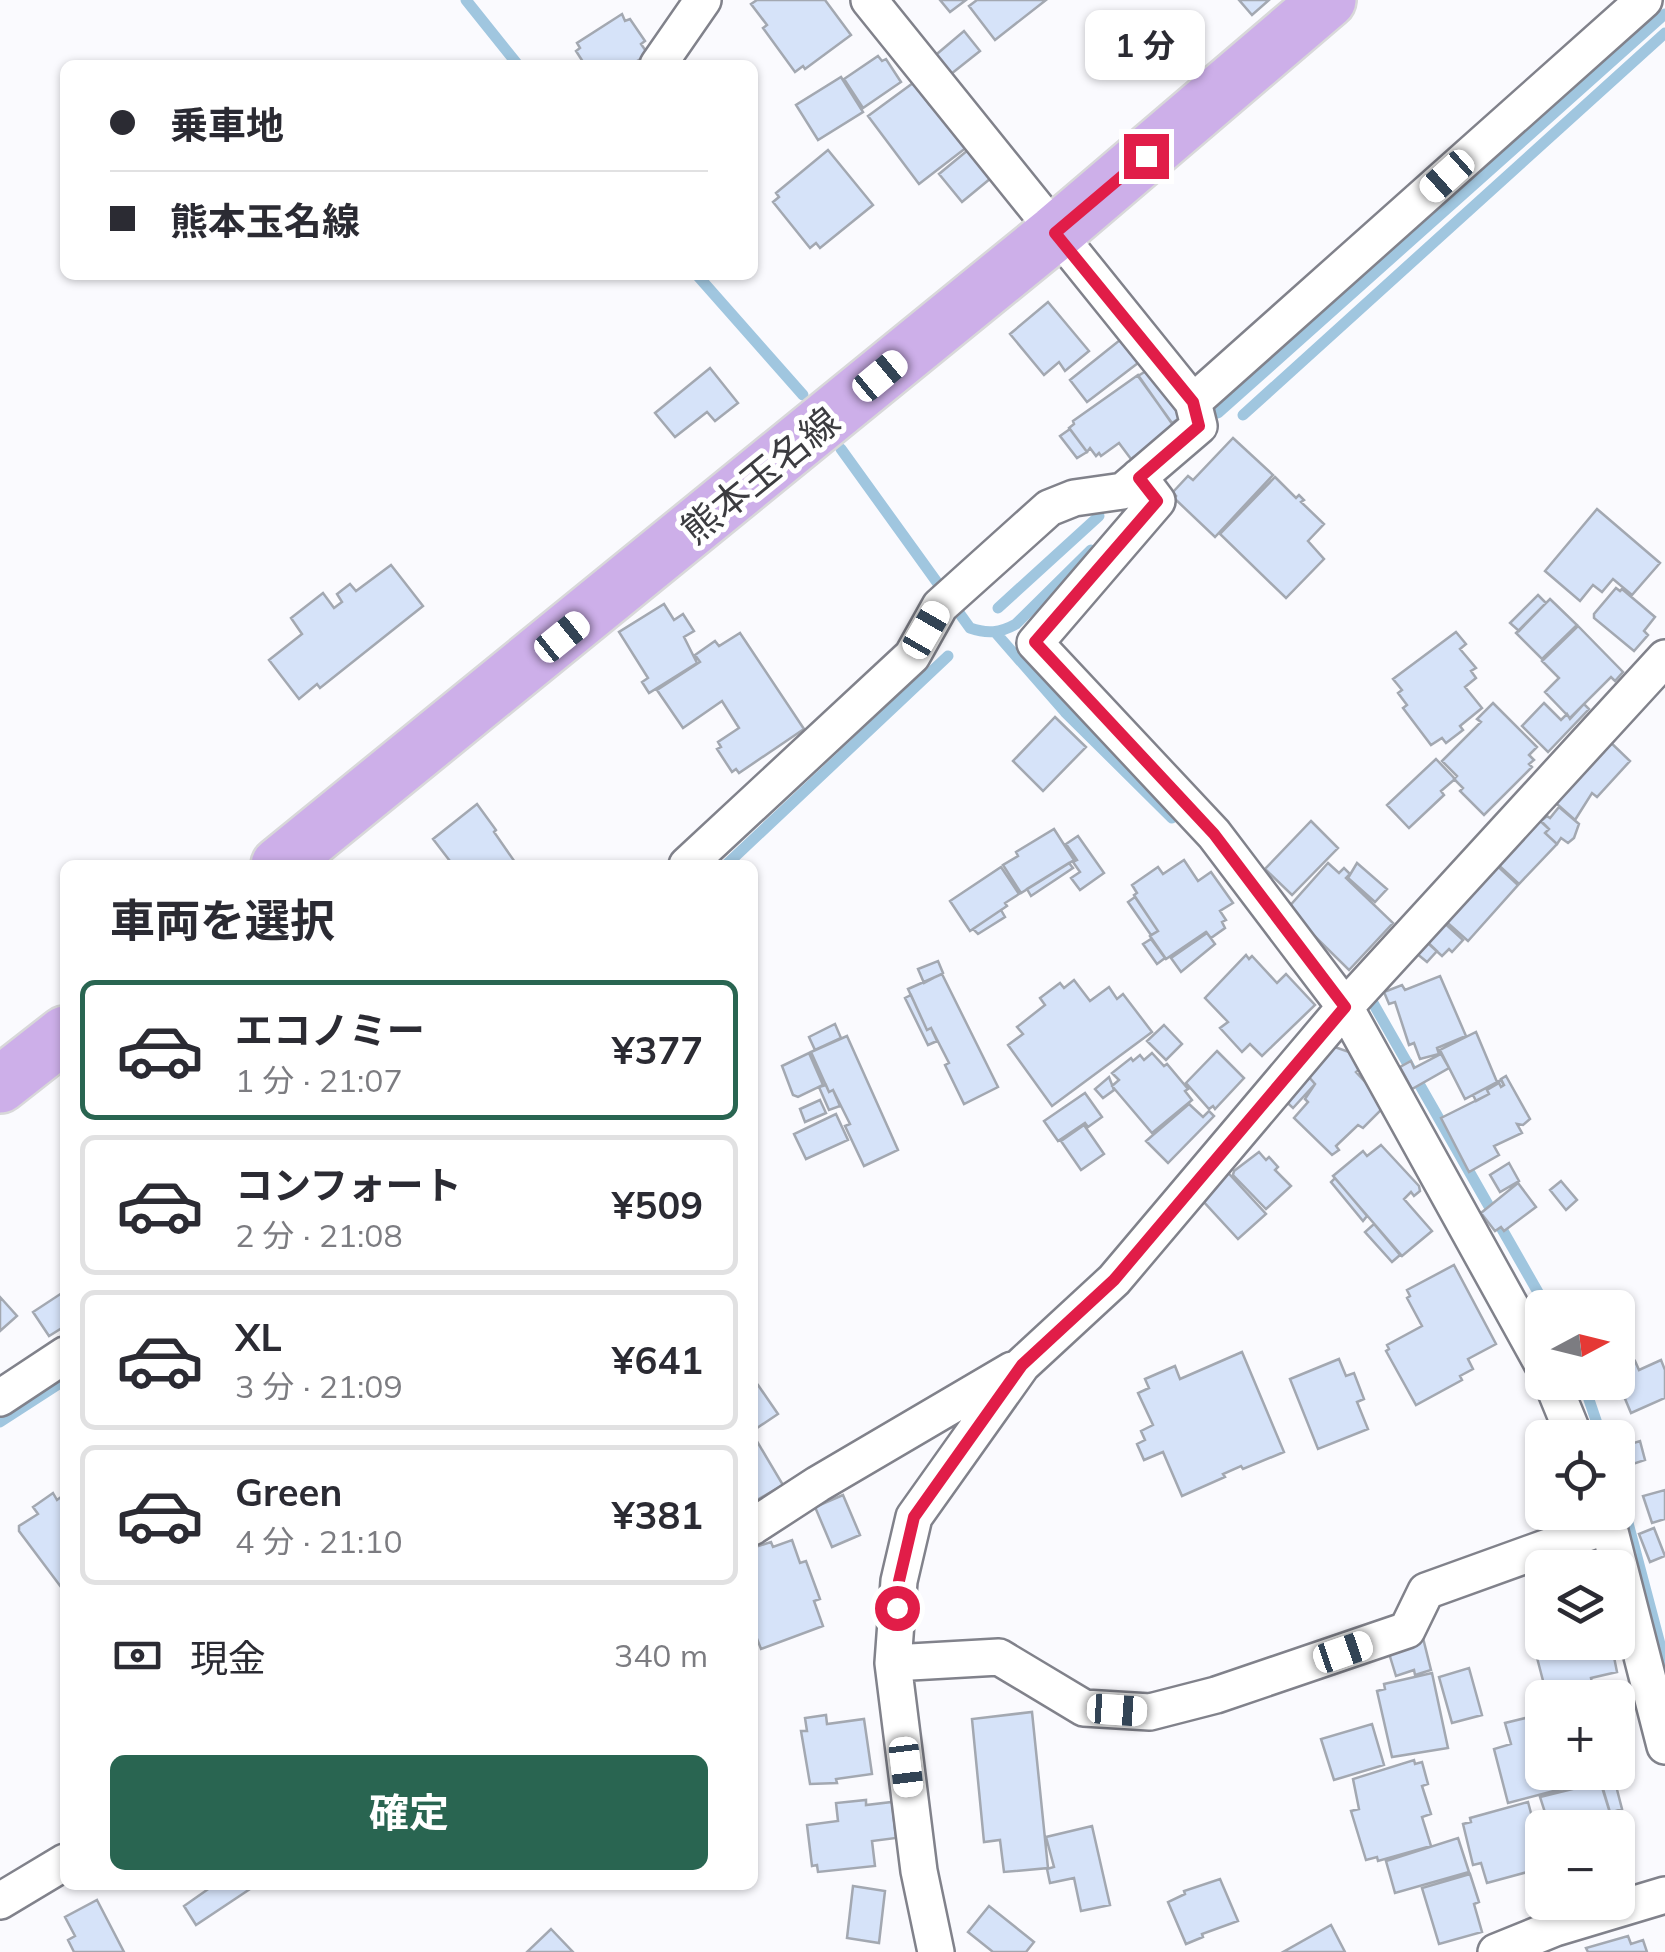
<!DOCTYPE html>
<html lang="ja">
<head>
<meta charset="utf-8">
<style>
  :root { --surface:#fff; --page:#f2f2f3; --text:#2b2b33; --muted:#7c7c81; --line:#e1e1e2; --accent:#296551 }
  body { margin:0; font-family:Mulish,"Noto Sans JP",sans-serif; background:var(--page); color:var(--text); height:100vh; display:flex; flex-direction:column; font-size:38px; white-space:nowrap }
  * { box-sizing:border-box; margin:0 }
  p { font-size:32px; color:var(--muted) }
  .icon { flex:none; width:55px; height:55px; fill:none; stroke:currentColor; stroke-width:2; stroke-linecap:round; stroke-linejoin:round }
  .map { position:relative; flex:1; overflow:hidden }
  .side { position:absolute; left:60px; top:860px; width:698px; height:1030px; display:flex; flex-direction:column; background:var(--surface); border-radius:15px; box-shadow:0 2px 8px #0004 }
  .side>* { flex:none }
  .guide { position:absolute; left:60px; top:60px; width:698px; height:220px; border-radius:15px; box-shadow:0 2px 8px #0004; display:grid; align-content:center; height:220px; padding:0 50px; background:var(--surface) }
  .needle { width:65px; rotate:83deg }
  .tools { position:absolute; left:1525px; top:1290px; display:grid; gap:20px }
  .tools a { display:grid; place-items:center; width:110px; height:110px; border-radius:15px; background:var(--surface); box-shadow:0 2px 8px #0004; font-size:50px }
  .end { position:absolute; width:45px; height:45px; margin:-22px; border:12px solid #e11d48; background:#fff; box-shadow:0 0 0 5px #fff }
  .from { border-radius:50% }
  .bubble { position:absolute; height:70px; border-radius:15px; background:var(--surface); box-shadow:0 2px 8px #0004; font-size:32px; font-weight:700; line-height:70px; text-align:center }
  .car { position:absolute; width:30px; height:60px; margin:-30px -15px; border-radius:12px; box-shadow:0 0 8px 2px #0007; background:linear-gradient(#fff 24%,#345 0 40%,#fff 0 76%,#345 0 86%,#fff 0) }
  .guide b { display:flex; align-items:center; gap:35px; height:95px; font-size:38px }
  .guide b+b { border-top:2px solid var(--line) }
  .guide i { width:25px; height:25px; background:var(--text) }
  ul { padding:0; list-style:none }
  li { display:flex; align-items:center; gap:30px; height:140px; margin:0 20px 15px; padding:0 30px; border:5px solid var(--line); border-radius:15px }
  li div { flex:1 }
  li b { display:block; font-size:38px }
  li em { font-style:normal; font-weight:700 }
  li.on { border-color:var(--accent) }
  li>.icon { width:90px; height:90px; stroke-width:1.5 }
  h2 { padding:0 50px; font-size:45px; line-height:120px }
  .pay { display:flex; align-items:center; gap:25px; height:110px; padding:0 50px; font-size:38px }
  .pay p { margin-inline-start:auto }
  .action { display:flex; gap:20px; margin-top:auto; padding:20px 50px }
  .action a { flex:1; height:115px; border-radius:15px; background:var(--accent); color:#fff; font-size:40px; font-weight:700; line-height:115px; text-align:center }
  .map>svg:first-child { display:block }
</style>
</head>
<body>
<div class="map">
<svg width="1665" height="1952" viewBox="0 0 1665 1952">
  <rect width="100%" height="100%" fill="#fafafe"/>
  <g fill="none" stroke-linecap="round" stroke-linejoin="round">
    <path stroke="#a0c6df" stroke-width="11" d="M466 0 518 65
      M697 275 803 395
      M1218 413 1665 14
      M1243 415 1665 33
      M841 449 970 628C987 634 1000 633 1016 624L1091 550
      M998 608 1099 516
      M995 632 1065 712 1172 818
      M726 865 948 656
      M1373 1003 1547 1308
      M1583 1382 1602 1438
      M0 1422 65 1380
      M1618 1485 1665 1663"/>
  </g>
  <path fill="#d6e3f9" stroke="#a3a8b1" stroke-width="2.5" d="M757 0H825L851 35 805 69 803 66 795 72 763 28 767 25 751 4Z
    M940 0H966L950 12Z
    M977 0H1046L995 40 969 6Z
    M1239 0H1269L1252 15Z
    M622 14 625 21 630 19 645 41 641 44 648 54 631 65H585L576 51 580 48 577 43Z
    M964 31 980 51 946 78 931 59Z
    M878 56 882 61 886 59 901 82 863 108 844 79Z
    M841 77 863 112 818 140 796 105Z
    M913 83 929 104 933 101 967 147 919 184 868 116Z
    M828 150 873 205 820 248 816 243 810 248 773 202 779 197 776 193Z
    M968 150 991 178 962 202 939 174Z
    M1048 302 1089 351 1065 371 1059 362 1044 375 1010 334Z
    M1120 340 1138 363 1087 402 1070 380Z
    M710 368 738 403 715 421 707 412 675 437 655 413Z
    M1146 371 1181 417 1172 423 1138 376Z
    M1138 375 1175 428 1131 459 1119 443 1101 456 1099 453 1096 456 1090 448 1087 452 1069 428 1074 424 1073 421Z
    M1070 429 1087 452 1077 458 1060 436Z
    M1233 438 1273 475 1215 537 1174 498 1176 496 1173 492 1188 476 1193 480Z
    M1275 477 1296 498 1299 495 1304 500 1301 502 1324 524 1308 541 1324 559 1286 598 1220 534Z
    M1597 509 1660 563 1632 595 1613 579 1602 592 1593 585 1580 601 1545 571Z
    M391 565 423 606 320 688 317 684 299 699 269 660 302 634 291 618 323 593 334 608 342 602 337 594 350 584 356 591Z
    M1616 588 1620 591 1622 589 1655 617 1644 631 1648 635 1634 651 1594 618V614Z
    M1538 595 1546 603 1519 631 1510 623Z
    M1550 599 1577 625 1542 659 1516 633Z
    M664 604 674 620 683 614 694 631 684 637 697 663 649 693 642 682 648 678 619 632Z
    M1578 626 1623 672 1615 681 1611 677 1570 718 1545 692 1559 678 1542 661Z
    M1456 632 1466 644 1460 649 1476 668 1471 671 1476 678 1465 687 1482 708 1460 726 1463 730 1446 743 1442 738 1431 745 1403 708 1407 705 1398 693 1402 690 1393 679Z
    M740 633 804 729 739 773 736 769 732 772 717 749 721 747 718 742 739 728 722 701 683 728 657 690 700 662 695 655 715 641 719 646Z
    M1493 703 1537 747 1529 755 1534 760 1529 764 1532 767 1484 815 1460 791 1463 788 1454 779 1457 776 1442 761 1481 722 1477 719Z
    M1544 703 1561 720 1567 714 1570 719 1584 704 1589 709 1548 752 1522 726Z
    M1055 717 1086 747 1043 791 1013 761Z
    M1605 737 1630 761 1597 797 1592 793 1575 820 1549 797Z
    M1436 759 1455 779 1441 791 1444 795 1409 828 1387 805Z
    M477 804 496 830 494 832 517 865H453L433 839Z
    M1559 807 1579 824 1574 838 1568 843 1561 838 1557 844 1545 833 1549 829 1541 821 1547 816 1550 818Z
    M1537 818 1549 829 1545 833 1557 844 1519 884 1493 860Z
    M1311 821 1338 848 1292 895 1265 869Z
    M1054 829 1074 860 1021 893 1003 865 1018 856 1016 852Z
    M1078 836 1104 873 1080 890 1071 878 1080 872 1073 862 1077 860 1066 844Z
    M1184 860 1198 881 1211 872 1233 903 1220 911 1226 920 1222 922 1225 928 1211 938 1206 932 1166 959 1150 936 1158 931 1134 895 1137 893 1132 885 1158 867 1163 874Z
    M1492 861 1518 885 1468 941 1441 917Z
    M1069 863 1073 868 1031 896 1027 889Z
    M1328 863 1339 873 1344 868 1350 874 1346 878 1393 923 1349 970 1287 909Z
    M1357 863 1387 889 1375 902 1348 878Z
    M1001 867 1019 894 1005 903 1007 906 970 931 950 901Z
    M1135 897 1158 931 1151 935 1128 902Z
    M1001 910 1005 917 978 934 973 929Z
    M1439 918 1463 940 1452 952 1449 949 1442 956 1421 937Z
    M1207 933 1215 944 1181 972 1171 958Z
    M1421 936 1437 951 1427 962 1410 948Z
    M1151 939 1165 958 1157 964 1143 944Z
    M1246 955 1249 959 1252 956 1277 983 1286 974 1315 1005 1262 1056 1250 1044 1242 1052 1220 1028 1228 1022 1205 998Z
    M938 961 943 973 924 983 918 969Z
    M942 974 998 1087 964 1104 945 1065 949 1063 931 1028 927 1030 908 989Z
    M1440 976 1466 1036 1437 1048 1439 1054 1420 1059 1414 1043 1409 1045 1395 1002 1389 1004 1384 992 1402 985 1405 990Z
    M1074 980 1090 1001 1109 987 1117 999 1123 994 1152 1032 1052 1106 1008 1045 1023 1034 1017 1027 1045 1005 1040 998 1060 983 1064 988Z
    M911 995 927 1030 931 1028 937 1041 928 1045 905 998Z
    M835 1024 841 1038 815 1050 809 1037Z
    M1164 1025 1182 1044 1166 1060 1147 1041Z
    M1476 1032 1497 1082 1465 1099 1440 1050Z
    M847 1036 898 1150 864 1166 845 1126 850 1124 833 1090 829 1092 811 1052Z
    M1329 1045 1352 1053 1362 1067 1356 1072 1382 1100 1384 1107 1363 1128 1358 1125 1336 1146 1339 1150 1332 1155 1294 1118 1308 1102 1305 1099 1315 1084 1302 1069Z
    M1217 1051 1244 1078 1215 1109 1213 1106 1209 1109 1186 1083Z
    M809 1053 823 1085 798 1097 793 1095 782 1066Z
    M1152 1053 1164 1066 1167 1064 1188 1089 1185 1091 1192 1100 1152 1133 1112 1086 1119 1080 1112 1073 1131 1058 1133 1061 1140 1055 1144 1060Z
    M1441 1054 1449 1068 1412 1089 1400 1067 1411 1061 1414 1068Z
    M1302 1069 1315 1084 1293 1108 1278 1094Z
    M1506 1076 1530 1119 1523 1125 1517 1124 1522 1133 1494 1146 1499 1155 1469 1172 1441 1118 1489 1094 1487 1090 1499 1083 1501 1087 1504 1085 1501 1079Z
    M1109 1077 1114 1090 1103 1098 1095 1089Z
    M1501 1080 1504 1085 1501 1087 1499 1083 1487 1090 1489 1094 1476 1101 1473 1095Z
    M826 1085 829 1092 833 1090 840 1106 829 1110 819 1087Z
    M1085 1093 1102 1117 1088 1127 1085 1123 1058 1141 1044 1121Z
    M820 1100 826 1113 805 1122 800 1109Z
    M1189 1104 1203 1117 1209 1111 1214 1116 1168 1163 1146 1141Z
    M836 1114 848 1140 806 1159 794 1134Z
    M1084 1125 1104 1154 1081 1170 1061 1141Z
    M1381 1145 1419 1186 1420 1191 1414 1196 1411 1192 1404 1199 1432 1231 1402 1256 1333 1176 1363 1151 1367 1156Z
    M1259 1152 1266 1160 1269 1157 1278 1167 1275 1170 1291 1186 1266 1209 1233 1175 1234 1171Z
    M1219 1163 1266 1214 1238 1239 1191 1188Z
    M1509 1163 1519 1181 1500 1192 1490 1175Z
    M1335 1178 1367 1216 1363 1221 1331 1182Z
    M1561 1181 1577 1200 1566 1210 1550 1190Z
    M1518 1183 1536 1207 1504 1231 1501 1227 1495 1231 1481 1213Z
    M1374 1224 1400 1255 1392 1262 1365 1232Z
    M1454 1265 1496 1344 1468 1359 1473 1369 1460 1376 1462 1380 1416 1405 1386 1351 1389 1349 1387 1345 1422 1326 1407 1298 1410 1296 1407 1290Z
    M65 1291V1326L49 1336 33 1312Z
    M0 1297 17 1316 0 1331Z
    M1242 1352 1284 1452 1243 1469 1241 1466 1223 1474 1225 1477 1182 1496 1163 1452 1144 1460 1137 1444 1145 1440 1141 1431 1153 1425 1138 1393 1149 1388 1145 1379 1175 1366 1180 1379Z
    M1339 1359 1346 1376 1354 1373 1364 1399 1357 1402 1368 1429 1318 1449 1290 1379Z
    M1661 1360 1665 1370V1398L1631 1413 1618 1382V1369L1635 1361 1639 1370Z
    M758 1385 778 1414 757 1428 752 1421V1390Z
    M752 1433 783 1485 752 1503Z
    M1640 1441 1645 1460 1630 1465 1624 1446Z
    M1665 1490V1519L1652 1523 1643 1496Z
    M53 1493 57 1500 65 1494V1584L61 1587 19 1531V1526L38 1514 33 1507Z
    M843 1495 860 1535 832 1547 815 1507Z
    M1654 1528 1665 1556 1650 1562 1639 1534Z
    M792 1540 800 1563 806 1561 820 1599 814 1601 823 1626 761 1649 752 1626V1548L771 1542 773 1547Z
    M1542 1622V1642H1611L1617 1672 1591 1678 1593 1689 1558 1698 1547 1696 1529 1627Z
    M1423 1638 1431 1670 1415 1675 1414 1670 1396 1676 1388 1650Z
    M1469 1668 1482 1715 1452 1723 1439 1677Z
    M1432 1673 1448 1748 1392 1757 1377 1691 1385 1689 1384 1684Z
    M1032 1712 1048 1868 1004 1872 1000 1840 984 1842 972 1719Z
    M1542 1714V1772H1590L1592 1781 1508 1803 1494 1749 1511 1744 1505 1723Z
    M826 1715 827 1724 864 1719 872 1774 836 1779 837 1783 810 1784 801 1731H807L805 1718Z
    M1372 1724 1384 1765 1334 1780 1321 1739Z
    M1414 1760 1415 1764 1422 1762 1428 1784 1422 1786 1431 1814 1422 1817 1431 1846 1378 1861 1377 1857 1366 1860 1351 1811 1359 1809 1353 1779Z
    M1614 1778 1622 1809 1610 1813 1600 1781Z
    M1601 1782 1612 1819 1597 1824 1598 1828H1550L1540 1797Z
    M866 1800V1805L892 1802 896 1838 872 1841 875 1866 818 1872 817 1865 812 1866 807 1825 838 1821 836 1803Z
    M1528 1802 1542 1854V1868L1487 1883 1481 1863 1473 1865 1463 1824 1471 1822 1470 1818Z
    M1092 1826 1110 1905 1081 1911 1074 1878 1050 1883 1047 1869 1054 1867 1046 1837Z
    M1458 1838 1469 1872 1395 1893 1386 1861Z
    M1470 1874 1479 1902 1474 1904 1482 1932 1439 1944 1422 1888Z
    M1220 1879 1238 1921 1202 1934 1203 1937 1186 1944 1168 1902 1185 1894 1184 1891Z
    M214 1885H256L196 1925 184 1906Z
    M853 1886 885 1891 879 1943 847 1938Z
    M97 1900 124 1952H74L68 1940 75 1936 65 1917Z
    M989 1906 1034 1942 1026 1952H993L968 1932Z
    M1331 1925 1345 1952H1283Z
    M551 1929 573 1952H527Z
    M1628 1936 1631 1944 1643 1940 1647 1952H1588L1586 1948Z"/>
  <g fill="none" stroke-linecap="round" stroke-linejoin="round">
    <g stroke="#81828b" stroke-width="40">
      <path id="minor" d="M658 65 703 0
        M1193 402 1644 0
        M1139 477 1157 501 1035 643 1214 834 1345 1007 1542 1363
        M687 865 912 656 940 606 1049 508 1074 498 1123 491 1199 426 1193 402 869 0
        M1552 1382 1575 1438
        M0 1398 65 1355
        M1605 1512 1665 1746
        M752 1527 818 1484 1012 1370
        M893 1663 999 1657 1084 1708 1150 1712 1216 1695 1407 1630 1426 1591 1609 1525
        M0 1901 65 1862
        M936 1952 919 1871 893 1663 899 1581 914 1517 1022 1365 1114 1280 1345 1007 1665 658
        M1496 1952 1555 1928 1665 1895"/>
    </g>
    <g stroke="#d8d8d9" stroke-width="60">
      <path id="primary" d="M279 865 1055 233 1328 0
        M0 1085 65 1034"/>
    </g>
    <use href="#minor" stroke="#fff" stroke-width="35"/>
    <use href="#primary" stroke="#cdafe9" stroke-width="55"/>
  </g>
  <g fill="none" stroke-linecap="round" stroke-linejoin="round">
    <path stroke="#e11d48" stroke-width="12" d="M897 1608 899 1581 914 1517 1022 1365 1114 1280 1345 1007 1214 834 1035 642 1157 501 1139 478 1199 426 1193 402 1055 233 1146 156"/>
  </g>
  <g text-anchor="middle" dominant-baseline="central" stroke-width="10" stroke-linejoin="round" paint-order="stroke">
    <g font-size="38" fill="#3c3c40" stroke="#fff">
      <text transform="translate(760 475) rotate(-39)">熊本玉名線</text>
    </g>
  </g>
</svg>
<div class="tools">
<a><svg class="needle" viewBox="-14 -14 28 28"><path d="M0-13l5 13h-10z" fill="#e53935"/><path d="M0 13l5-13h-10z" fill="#7c7c81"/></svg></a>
<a><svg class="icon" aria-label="locate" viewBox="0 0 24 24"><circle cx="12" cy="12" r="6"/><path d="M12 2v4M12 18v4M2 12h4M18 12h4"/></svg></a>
<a><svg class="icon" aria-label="layers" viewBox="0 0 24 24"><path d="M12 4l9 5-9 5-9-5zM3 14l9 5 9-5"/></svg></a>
<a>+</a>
<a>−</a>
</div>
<i class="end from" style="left:897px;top:1608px"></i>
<i class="end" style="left:1146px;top:156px"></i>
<div class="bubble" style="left:1085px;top:10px;width:120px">1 分</div>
<i class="car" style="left:1447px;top:176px;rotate:228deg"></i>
<i class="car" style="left:880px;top:376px;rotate:50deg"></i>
<i class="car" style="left:926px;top:630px;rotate:30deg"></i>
<i class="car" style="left:562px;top:637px;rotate:51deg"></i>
<i class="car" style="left:1343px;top:1652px;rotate:71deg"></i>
<i class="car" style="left:1117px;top:1710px;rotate:94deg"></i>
<i class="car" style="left:906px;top:1767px;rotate:173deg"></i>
<div class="guide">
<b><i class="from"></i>乗車地</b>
<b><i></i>熊本玉名線</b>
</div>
<section class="side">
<h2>車両を選択</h2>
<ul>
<li class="on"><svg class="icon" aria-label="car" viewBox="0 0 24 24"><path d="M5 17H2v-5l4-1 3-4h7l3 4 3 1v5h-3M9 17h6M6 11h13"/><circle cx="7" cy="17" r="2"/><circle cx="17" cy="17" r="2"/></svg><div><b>エコノミー</b><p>1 分 · 21:07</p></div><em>¥377</em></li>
<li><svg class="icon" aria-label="car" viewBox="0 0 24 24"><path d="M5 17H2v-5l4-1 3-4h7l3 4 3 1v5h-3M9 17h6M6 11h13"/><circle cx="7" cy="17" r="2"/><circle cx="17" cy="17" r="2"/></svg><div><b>コンフォート</b><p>2 分 · 21:08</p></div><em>¥509</em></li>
<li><svg class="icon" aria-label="car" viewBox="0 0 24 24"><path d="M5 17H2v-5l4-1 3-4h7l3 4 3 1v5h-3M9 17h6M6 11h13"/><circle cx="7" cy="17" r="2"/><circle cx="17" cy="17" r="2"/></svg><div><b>XL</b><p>3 分 · 21:09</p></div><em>¥641</em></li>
<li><svg class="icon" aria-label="car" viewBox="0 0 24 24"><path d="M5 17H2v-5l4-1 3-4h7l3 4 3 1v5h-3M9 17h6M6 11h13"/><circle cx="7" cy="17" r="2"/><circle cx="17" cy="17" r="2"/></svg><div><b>Green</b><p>4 分 · 21:10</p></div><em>¥381</em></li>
</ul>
<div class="pay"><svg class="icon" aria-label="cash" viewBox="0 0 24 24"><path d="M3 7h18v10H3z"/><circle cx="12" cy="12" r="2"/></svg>現金<p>340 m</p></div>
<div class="action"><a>確定</a></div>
</section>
</div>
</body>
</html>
